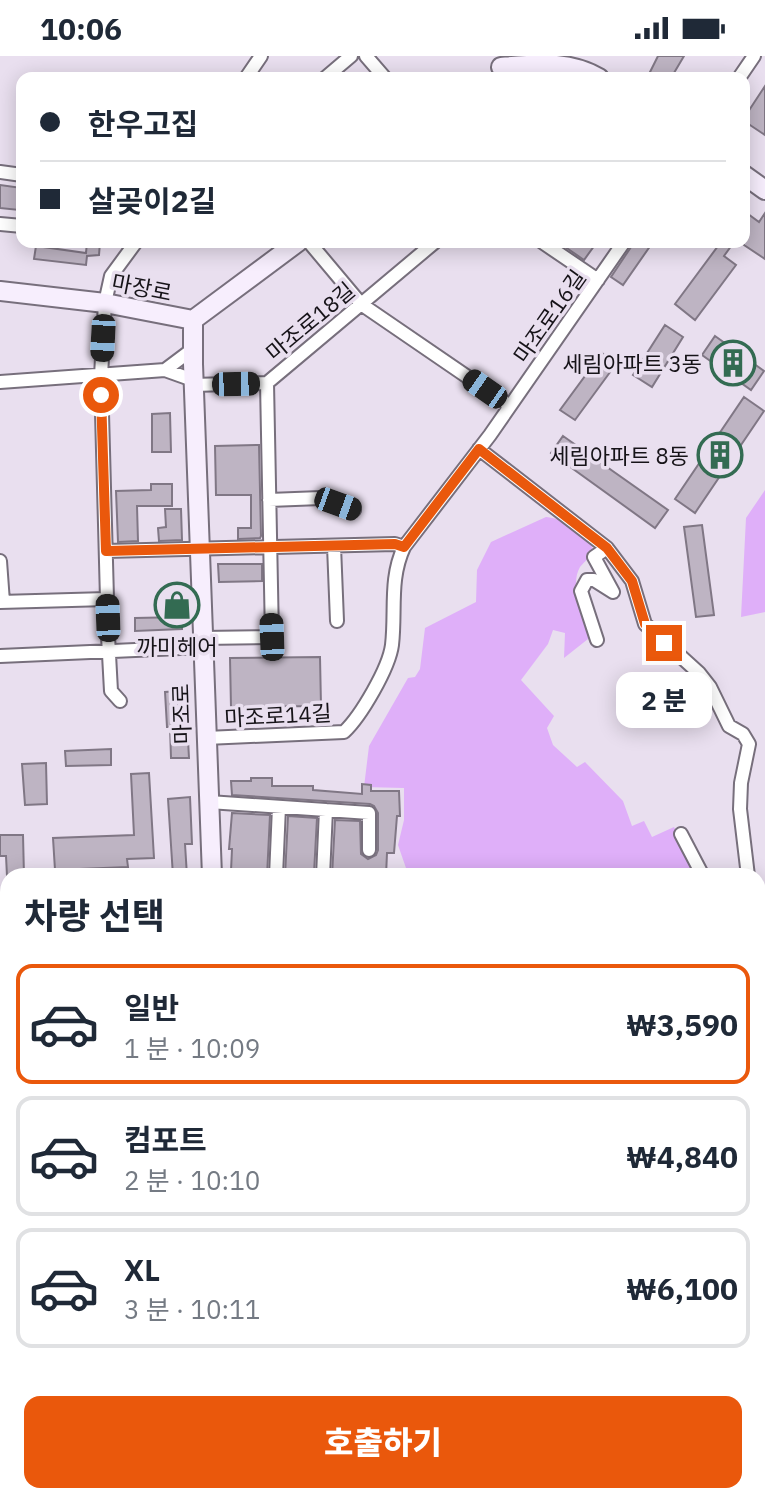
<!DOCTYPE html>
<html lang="ko">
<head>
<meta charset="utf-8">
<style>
  :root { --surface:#fff; --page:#f6f6f7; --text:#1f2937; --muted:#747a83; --line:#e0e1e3; --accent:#ea580c }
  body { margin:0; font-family:"IBM Plex Sans","Noto Sans KR",sans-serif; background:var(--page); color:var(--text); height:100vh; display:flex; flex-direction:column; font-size:30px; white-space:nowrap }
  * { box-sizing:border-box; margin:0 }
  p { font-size:26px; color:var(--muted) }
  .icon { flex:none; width:44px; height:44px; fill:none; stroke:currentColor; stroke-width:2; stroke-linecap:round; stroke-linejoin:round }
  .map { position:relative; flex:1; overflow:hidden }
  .side { position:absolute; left:0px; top:812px; width:766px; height:636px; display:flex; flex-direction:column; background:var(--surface); border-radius:24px 24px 0 0; box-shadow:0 4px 20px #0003 }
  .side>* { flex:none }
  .top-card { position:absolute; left:16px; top:16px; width:734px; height:176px; border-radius:16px; box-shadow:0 4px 20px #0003; display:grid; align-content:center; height:176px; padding:0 24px; background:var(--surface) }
  .end { position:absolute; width:36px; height:36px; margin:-18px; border:10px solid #ea580c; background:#fff; box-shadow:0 0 0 4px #fff }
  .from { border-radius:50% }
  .bubble { position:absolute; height:56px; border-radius:16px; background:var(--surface); box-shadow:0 4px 20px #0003; font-size:26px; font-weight:800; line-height:56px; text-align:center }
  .car { position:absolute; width:24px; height:48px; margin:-24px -12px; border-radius:10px; box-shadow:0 0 6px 2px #0007; background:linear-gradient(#222 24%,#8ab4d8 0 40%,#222 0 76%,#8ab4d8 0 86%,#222 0) }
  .top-card b { display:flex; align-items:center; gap:28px; height:76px; font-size:30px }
  .top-card b+b { border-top:2px solid var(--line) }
  .top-card i { width:20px; height:20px; background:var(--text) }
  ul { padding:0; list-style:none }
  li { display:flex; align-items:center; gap:24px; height:120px; margin:0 16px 12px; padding:0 8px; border:4px solid var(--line); border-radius:16px }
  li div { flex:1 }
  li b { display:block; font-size:30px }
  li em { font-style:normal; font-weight:800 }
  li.on { border-color:var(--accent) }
  li>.icon { width:72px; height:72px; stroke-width:1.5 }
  h2 { padding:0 24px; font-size:36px; line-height:96px }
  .primary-button { display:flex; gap:16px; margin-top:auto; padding:16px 24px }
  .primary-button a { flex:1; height:92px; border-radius:16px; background:var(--accent); color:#fff; font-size:32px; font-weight:800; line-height:92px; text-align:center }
  .status { display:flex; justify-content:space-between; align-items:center; height:56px; padding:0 40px; background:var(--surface); direction:ltr }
  .status svg { height:22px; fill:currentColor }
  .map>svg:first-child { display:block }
</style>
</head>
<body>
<div class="status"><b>10:06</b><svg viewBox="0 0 49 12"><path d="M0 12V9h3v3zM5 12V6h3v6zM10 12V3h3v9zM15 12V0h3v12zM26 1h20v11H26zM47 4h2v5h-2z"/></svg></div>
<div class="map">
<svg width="765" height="1448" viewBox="0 0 765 1448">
  <rect width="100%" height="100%" fill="#e9dfef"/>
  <path fill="#dfaff9" d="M765 434V556L741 561 746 462Z
    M546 461C566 463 588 477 594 496 590 501 584 506 580 511 569 530 584 557 591 575L588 583 564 602 565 577 553 574 548 588 521 624 554 660 547 672 553 689 577 711 585 706 623 745 632 770 644 765 652 781 674 771 699 820H442L406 812 398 789 404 764V732L364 731 369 690 408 622 415 621 420 613 425 572 476 546 477 514 491 486Z
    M765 851V957L758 954V858Z
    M758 1268 765 1273V1342L763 1344 765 1347V1405L758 1396Z
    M593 1440H711L717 1448H568Z"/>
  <path fill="#beb4c3" stroke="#807785" stroke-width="2" d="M658 0H684L671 22H647Z
    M765 30V79L744 65V62Z
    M0 129 22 132 19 154 0 152Z
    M744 155 759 166 765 157V203L744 189Z
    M87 186H100L99 199 87 200 86 209 34 203 36 190 86 197Z
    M558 186H597L584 204Z
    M633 186H653L623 229 611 221 631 191Z
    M721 186H734L724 200 736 209 695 264 675 248Z
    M665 269 683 281 652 331 633 319Z
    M715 280 764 315 751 334 702 299Z
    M602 297 616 308 575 364 560 354Z
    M744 341 764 355 695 457 675 443Z
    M170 357 171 396H152V358Z
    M563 380 668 454 655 472 551 397Z
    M259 389 261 480 260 482 238 483V472H251V439H216L215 390Z
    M151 428H172V450H137L138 485 118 486 116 435 151 434Z
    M165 453H181L182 484 159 485 158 472 166 471Z
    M702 469 714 559 696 561 684 471Z
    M218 508H262V525L219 526Z
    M182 561V573L135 575V562Z
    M320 601 321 650 231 651 230 602Z
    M179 635 181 677H185L188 684 189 702H171L170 671H167L165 636Z
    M111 693V709L66 710 65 695Z
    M46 707 47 748 25 749 22 708Z
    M149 717 154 802 127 803 128 811 55 814 53 782 134 779 131 718Z
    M251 722H272V730H313V734L362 738V728L371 729V735H399L400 760H397L394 797H387L386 820H332L335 764 360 765 361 798 368 803 376 799 378 794V757L374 750 370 748 232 739 231 725H251Z
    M190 741 192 788H185L187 820H173L168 743Z
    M232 757 270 759 267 820H232L231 815 232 793H229Z
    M288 760 317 762 314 817 296 816V820H285Z
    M0 779H23L24 820H7L6 800H0Z"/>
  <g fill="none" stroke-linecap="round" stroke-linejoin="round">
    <g stroke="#776f7c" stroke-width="10">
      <path id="lane" d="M758 1416 765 1423
        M463 1440 471 1448
        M682 1440 688 1448
        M251 1448 253 1440
        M542 1448 561 1440"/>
    </g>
    <g stroke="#776f7c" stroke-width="16">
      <path id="street" d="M366 0 385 22
        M246 22 261 0
        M325 22 351 0
        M739 22 754 0
        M0 116 22 119
        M0 168 22 170
        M309 186 361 248 510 350
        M542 186 598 224
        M165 314 193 293
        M0 326 165 314 193 324
        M193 329 267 327 435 186
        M479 393 607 492 632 525 645 568 699 617 710 631 729 670 743 678 749 688 741 727 740 753 748 820
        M269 444 321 442 354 454
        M334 490 337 565
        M106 495 395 488 404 491
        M0 505 3 546
        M0 546 107 543
        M202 582 272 581 267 327
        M597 584 581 535 587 524H594L613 536 594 501 607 492
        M0 600 203 591
        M120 645 111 635 108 580 101 320 105 247 111 220 136 186
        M206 682 344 676C361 660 389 612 392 589 396 555 389 523 404 491L490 379 624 186
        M209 746 369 757V794
        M681 778 703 820
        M276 820 279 751
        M323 820 326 754
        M758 848 765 842
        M0 958 8 957
        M0 1060H8
        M0 1148H8
        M0 1183 8 1182
        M0 1226H8
        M758 1228 762 1235 765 1260
        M0 1327 5 1294
        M0 1344 8 1345
        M274 1440 275 1448"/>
    </g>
    <g stroke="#776f7c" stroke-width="22">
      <path id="secondary" d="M501 11C535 8 568 4 599 22
        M744 119 765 134
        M0 235 105 247 193 264 298 186
        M193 264V308L212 820
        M758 1081 765 1085
        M117 1448 118 1440"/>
    </g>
    <use href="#lane" stroke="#fff" stroke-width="6"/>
    <use href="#street" stroke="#fff" stroke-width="12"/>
    <use href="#secondary" stroke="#f7eefd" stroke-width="18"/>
  </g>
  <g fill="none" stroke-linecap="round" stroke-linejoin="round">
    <path stroke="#ea580c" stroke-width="10" d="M101 339 106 495 395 488 404 491 479 393 607 492 632 525 645 568 664 587"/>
  </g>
  <defs>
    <g id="building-ring" transform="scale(2.3)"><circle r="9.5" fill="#e9dfef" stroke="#336b52" stroke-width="1.5"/><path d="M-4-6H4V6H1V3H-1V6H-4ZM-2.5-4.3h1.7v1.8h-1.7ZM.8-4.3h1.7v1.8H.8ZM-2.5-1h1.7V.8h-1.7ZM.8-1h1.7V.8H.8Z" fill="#336b52"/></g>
    <g id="shop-ring" transform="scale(2.3)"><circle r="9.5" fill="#e9dfef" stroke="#336b52" stroke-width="1.5"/><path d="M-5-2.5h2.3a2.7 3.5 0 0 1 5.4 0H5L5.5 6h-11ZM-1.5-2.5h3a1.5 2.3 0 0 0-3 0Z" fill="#336b52"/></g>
  </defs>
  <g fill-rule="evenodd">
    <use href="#building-ring" x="733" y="307"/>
    <use href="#building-ring" x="720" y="399"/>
    <use href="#shop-ring" x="177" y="549"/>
  </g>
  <g text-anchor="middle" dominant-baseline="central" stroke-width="7" stroke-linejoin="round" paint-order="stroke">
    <g font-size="22" fill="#161318" stroke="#e9dfef">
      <text transform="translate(142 231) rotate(11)">마장로</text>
      <text transform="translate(549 260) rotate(-55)">마조로16길</text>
      <text transform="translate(310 265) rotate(-40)">마조로18길</text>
      <text transform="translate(181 658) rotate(-92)">마조로</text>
      <text transform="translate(278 659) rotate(-3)">마조로14길</text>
    </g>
    <g font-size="22" fill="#161318" stroke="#e9dfef" text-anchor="end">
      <text x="702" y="307">세림아파트 3동</text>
      <text x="689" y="399">세림아파트 8동</text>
      <text x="177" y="590" text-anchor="middle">까미헤어</text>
    </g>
  </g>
</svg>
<i class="end from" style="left:101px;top:339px"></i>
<i class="end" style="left:664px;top:587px"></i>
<div class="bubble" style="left:616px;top:616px;width:96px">2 분</div>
<i class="car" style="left:103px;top:282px;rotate:183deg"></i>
<i class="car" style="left:236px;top:328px;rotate:89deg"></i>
<i class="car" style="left:485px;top:333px;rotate:305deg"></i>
<i class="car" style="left:338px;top:448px;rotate:110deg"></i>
<i class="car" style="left:108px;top:562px;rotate:358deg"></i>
<i class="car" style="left:272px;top:581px;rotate:358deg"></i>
<div class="top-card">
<b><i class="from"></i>한우고집</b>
<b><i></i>살곶이2길</b>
</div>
<section class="side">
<h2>차량 선택</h2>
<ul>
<li class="on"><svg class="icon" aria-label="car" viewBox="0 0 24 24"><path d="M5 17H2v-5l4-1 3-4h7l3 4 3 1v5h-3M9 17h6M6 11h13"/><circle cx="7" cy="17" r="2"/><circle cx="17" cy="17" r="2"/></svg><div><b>일반</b><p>1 분 · 10:09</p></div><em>₩3,590</em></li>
<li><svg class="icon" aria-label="car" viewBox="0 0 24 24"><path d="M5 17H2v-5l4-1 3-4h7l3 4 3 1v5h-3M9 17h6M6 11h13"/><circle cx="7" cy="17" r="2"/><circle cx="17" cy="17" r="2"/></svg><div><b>컴포트</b><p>2 분 · 10:10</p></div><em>₩4,840</em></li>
<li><svg class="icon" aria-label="car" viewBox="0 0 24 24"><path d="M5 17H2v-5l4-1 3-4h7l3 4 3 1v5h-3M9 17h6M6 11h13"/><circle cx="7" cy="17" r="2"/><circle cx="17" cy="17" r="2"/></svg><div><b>XL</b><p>3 분 · 10:11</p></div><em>₩6,100</em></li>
</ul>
<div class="primary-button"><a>호출하기</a></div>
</section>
</div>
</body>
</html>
